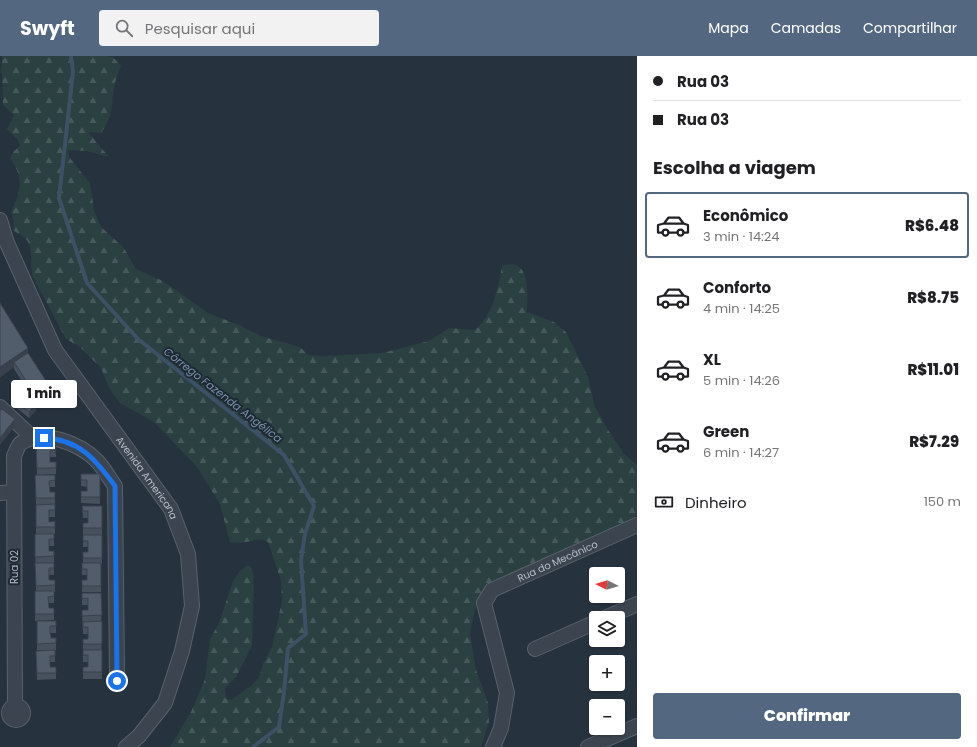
<!DOCTYPE html>
<html lang="pt">
<head>
<meta charset="utf-8">
<style>
  :root { --surface:#fff; --page:#f2f2f2; --text:#202124; --muted:#757577; --line:#e0e0e0; --accent:#546781 }
  body { margin:0; font-family:Poppins,sans-serif; background:var(--page); color:var(--text); height:100vh; display:flex; flex-direction:column; font-size:15px; white-space:nowrap }
  * { box-sizing:border-box; margin:0 }
  p { font-size:13px; color:var(--muted) }
  .icon { flex:none; width:22px; height:22px; fill:none; stroke:currentColor; stroke-width:2; stroke-linecap:round; stroke-linejoin:round }
  .map { position:relative; flex:1; overflow:hidden }
  .details { display:flex; flex-direction:column; background:var(--surface); width:340px }
  .details>* { flex:none }
  .hud { display:grid; align-content:center; height:88px; padding:0 16px; background:var(--surface) }
  .needle { width:26px; rotate:275deg }
  .fabs { position:absolute; left:589px; top:511px; display:grid; gap:8px }
  .fabs a { display:grid; place-items:center; width:36px; height:36px; border-radius:4px; background:var(--surface); box-shadow:0 1px 3px #0004; font-size:20px }
  .end { position:absolute; width:18px; height:18px; margin:-9px; border:5px solid #1a73e8; background:#fff; box-shadow:0 0 0 2px #fff }
  .from { border-radius:50% }
  .bubble { position:absolute; height:28px; border-radius:4px; background:var(--surface); box-shadow:0 1px 3px #0004; font-size:13px; font-weight:800; line-height:28px; text-align:center }
  .hud b { display:flex; align-items:center; gap:14px; height:38px; font-size:15px }
  .hud b+b { border-top:1px solid var(--line) }
  .hud i { width:10px; height:10px; background:var(--text) }
  ul { padding:0; list-style:none }
  li { display:flex; align-items:center; gap:12px; height:66px; margin:0 8px 6px; padding:0 8px; border:2px solid transparent; border-radius:4px }
  li div { flex:1 }
  li b { display:block; font-size:15px }
  li em { font-style:normal; font-weight:800 }
  li.current { border-color:var(--accent) }
  li>.icon { width:36px; height:36px; stroke-width:1.5 }
  h2 { padding:0 16px; font-size:18px; line-height:48px }
  .pay { display:flex; align-items:center; gap:10px; height:44px; padding:0 16px; font-size:15px }
  .pay p { margin-inline-start:auto }
  .primary-button { display:flex; gap:8px; margin-top:auto; padding:8px 16px }
  .primary-button a { flex:1; height:46px; border-radius:4px; background:var(--accent); color:#fff; font-size:16px; font-weight:800; line-height:46px; text-align:center }
  header { display:flex; align-items:center; gap:24px; box-sizing:border-box; height:56px; padding:0 20px; background:var(--accent); color:#fff }
  header strong { font-size:19px }
  nav { display:flex; gap:22px; margin-inline-start:auto; font-size:14px }
  .search { width:280px; height:36px; background:var(--page); display:flex; align-items:center; gap:10px; box-sizing:border-box; padding:0 14px; border-radius:4px; color:var(--muted); font-size:15px }
  main { display:flex; flex:1; min-height:0 }
  .map>svg:first-child { display:block }
</style>
</head>
<body>
<header>
<strong>Swyft</strong>
<div class="search"><svg class="icon" aria-label="search" viewBox="0 0 24 24"><circle cx="10" cy="10" r="6"/><path d="M15 15l6 6"/></svg>Pesquisar aqui</div>
<nav><a>Mapa</a><a>Camadas</a><a>Compartilhar</a></nav>
</header>
<main>
<div class="map">
<svg width="637" height="691" viewBox="0 0 637 691">
  <defs>
    <pattern id="forest-firs" width="22" height="20" patternUnits="userSpaceOnUse"><rect width="22" height="20" fill="#2a4041"/><path d="M5 1l3.5 6h-7zM16 11l3.5 6h-7z" fill="#475a5b"/></pattern>
  </defs>
  <rect width="100%" height="100%" fill="#27323f"/>
  <path fill="url(#forest-firs)" d="M2 0H104L113 1 121 10C118 17 115 25 114 32 111 51 113 61 101 77L88 76 109 101 87 95 68 94 69 101 90 127 94 154 101 171 124 192 136 213 163 225 208 257 239 269 261 280 300 291 308 299 325 300 382 297 429 285 449 272 475 274C493 259 498 232 502 210 532 199 527 240 527 256L554 266 566 276 588 321 595 351 605 369 624 398 637 409V459L602 486 486 535 475 553 470 577 476 614 488 647 489 666 481 691H170L191 656 205 623 210 583 219 567 233 525 241 514 248 509 251 511 254 521 252 590 236 621 225 633 226 642 231 644 251 630 259 621 263 608 272 591 282 545 281 525 268 486C257 480 245 490 230 486L220 448 197 411 154 366 120 347 109 332 101 312 80 291 66 283 33 221C29 208 35 191 24 181 21 178 16 177 13 174L14 165 11 156C21 133 25 124 10 102L14 95 20 90 18 84 7 73 14 59 3 49 2 18 0 16 2 8Z"/>
  <g fill="none" stroke-linecap="round" stroke-linejoin="round">
    <path stroke="#3d5166" stroke-width="4" d="M71 0 73 16 59 142 87 227 138 283 284 399 314 450 305 478 301 504 306 578 288 592 284 636 279 671 253 691"/>
    <g stroke="#58626c" stroke-width="16">
      <g id="minor">
        <path id="s1" d="M0 164 7 187 55 294 171 453 188 498 192 550 182 595 165 647 139 680 126 691"/>
        <path d="M0 351 32 381"/>
        <path d="M0 437 14 436"/>
        <path d="M605 562 637 548"/>
        <path d="M535 593 596 566"/>
        <path d="M15 650 14 400C16 396 18 389 21 387 42 372 81 388 97 405 104 412 109 422 115 430L117 619"/>
        <circle cx="16" cy="657" r="7"/>
        <path id="s2" d="M493 691 501 672 507 637 484 547 492 534 637 469"/>
        <path d="M588 691 637 670"/>
      </g>
    </g>
    <use href="#minor" stroke="#3b444f" stroke-width="14"/>
  </g>
  <path fill="#47505d" d="M0 247 50 338 36 347V354L29 362 14 350V343L36 347 14 313V311L0 321Z
    M36 389H55L56 401H50V406H56V418L37 419Z
    M81 418H100V448L81 447V435H87V431L81 430Z
    M35 419H55V431H49L50 436H55V448L36 449Z
    M55 448V461H49V466L55 465V478H36V449Z
    M82 450H102V479H83V467H88V462H83Z
    M35 478H54V490H49V495H54V519H49V524H55V536H54V547H49V552H54V564L35 565V535H36Z
    M83 479H102V508H101V536H82V524H87V519H82V507H83V496H88V491H83Z
    M82 537H101L102 623H83V611H88V606H83V583H88V578H83L82 554H88V549H82Z
    M37 565H56V577H50L51 582H56V594H37Z
    M55 594V606H50V611H56V623L37 624 36 595Z"/>
  <path fill="#39414c" d="M28 292V302L14 306V311L0 321V311Z
    M50 331V338L36 347V340Z
    M36 347V354L29 362V356Z
    M15 363V370L0 389V382Z"/>
  <path fill="#525d6c" stroke="#39414c" d="M0 247 28 292 0 311Z
    M28 297 50 331 36 340 14 306Z
    M21 335 36 347 29 356 14 343Z
    M2 353 15 363 0 382V355Z
    M36 389H55L56 394 50 395V406H56V412H37Z
    M81 418H100V441H81V435H87V424H81Z
    M35 419H55V424L49 425 50 436H55V442H36Z
    M55 448V454H49V466L55 465V471H36V449Z
    M82 450H102V472H83V467H88V455H83Z
    M35 478H54V483H49V495H54V500L35 501Z
    M83 479H102V502H83V496H88V485H83Z
    M35 507H54V512H49V524H55V529L36 530Z
    M82 507H101V530H82V524H87V513H82Z
    M35 535H54V540L48 541 49 552H54V558H35Z
    M82 537H101L102 559 82 560V554H88V542L82 543Z
    M37 565H56V570H50V576L51 582H56V587L37 588Z
    M102 565V588H83V583H88V571H83V566Z
    M55 594V600H50V611H56V617H37L36 595Z
    M83 594H102V616H83V611H88V599H83Z"/>
  <g fill="none" stroke-linecap="round" stroke-linejoin="round">
    <path stroke="#1a73e8" stroke-width="5" d="M44 382C79 383 96 404 115 430L117 619 114 622 117 625"/>
  </g>
  <g text-anchor="middle" dominant-baseline="central" stroke-width="4" stroke-linejoin="round" paint-order="stroke">
    <g font-size="10" fill="#b7bfc9" stroke="#1f2934">
      <text stroke="none"><textPath href="#s1" startOffset="299">Avenida Americana</textPath></text>
      <text stroke="none"><textPath href="#s2" startOffset="236">Rua do Mecânico</textPath></text>
      <text transform="translate(14 511) rotate(-90)">Rua 02</text>
    </g>
    <g font-size="11" font-style="italic" fill="#7991aa" stroke="#1f2934">
      <text transform="translate(223 339) rotate(38)">Córrego Fazenda Angélica</text>
    </g>
  </g>
</svg>
<div class="fabs">
<a><svg class="needle" viewBox="-14 -14 28 28"><path d="M0-13l5 13h-10z" fill="#e53935"/><path d="M0 13l5-13h-10z" fill="#757577"/></svg></a>
<a><svg class="icon" aria-label="layers" viewBox="0 0 24 24"><path d="M12 4l9 5-9 5-9-5zM3 14l9 5 9-5"/></svg></a>
<a>+</a>
<a>−</a>
</div>
<i class="end from" style="left:117px;top:625px"></i>
<i class="end" style="left:44px;top:382px"></i>
<div class="bubble" style="left:11px;top:324px;width:66px">1 min</div>
</div>
<section class="details">
<div class="hud">
<b><i class="from"></i>Rua 03</b>
<b><i></i>Rua 03</b>
</div>
<h2>Escolha a viagem</h2>
<ul>
<li class="current"><svg class="icon" aria-label="car" viewBox="0 0 24 24"><path d="M5 17H2v-5l4-1 3-4h7l3 4 3 1v5h-3M9 17h6M6 11h13"/><circle cx="7" cy="17" r="2"/><circle cx="17" cy="17" r="2"/></svg><div><b>Econômico</b><p>3 min · 14:24</p></div><em>R$6.48</em></li>
<li><svg class="icon" aria-label="car" viewBox="0 0 24 24"><path d="M5 17H2v-5l4-1 3-4h7l3 4 3 1v5h-3M9 17h6M6 11h13"/><circle cx="7" cy="17" r="2"/><circle cx="17" cy="17" r="2"/></svg><div><b>Conforto</b><p>4 min · 14:25</p></div><em>R$8.75</em></li>
<li><svg class="icon" aria-label="car" viewBox="0 0 24 24"><path d="M5 17H2v-5l4-1 3-4h7l3 4 3 1v5h-3M9 17h6M6 11h13"/><circle cx="7" cy="17" r="2"/><circle cx="17" cy="17" r="2"/></svg><div><b>XL</b><p>5 min · 14:26</p></div><em>R$11.01</em></li>
<li><svg class="icon" aria-label="car" viewBox="0 0 24 24"><path d="M5 17H2v-5l4-1 3-4h7l3 4 3 1v5h-3M9 17h6M6 11h13"/><circle cx="7" cy="17" r="2"/><circle cx="17" cy="17" r="2"/></svg><div><b>Green</b><p>6 min · 14:27</p></div><em>R$7.29</em></li>
</ul>
<div class="pay"><svg class="icon" aria-label="cash" viewBox="0 0 24 24"><path d="M3 7h18v10H3z"/><circle cx="12" cy="12" r="2"/></svg>Dinheiro<p>150 m</p></div>
<div class="primary-button"><a>Confirmar</a></div>
</section>
</main>
</body>
</html>
